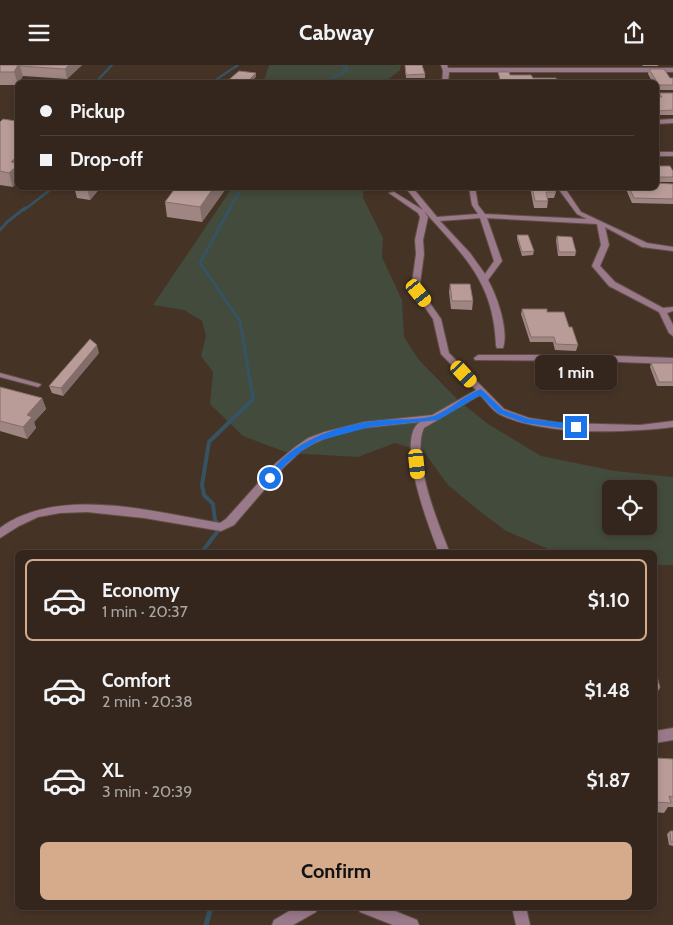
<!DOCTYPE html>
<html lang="en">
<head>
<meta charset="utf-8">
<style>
  :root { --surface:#34261c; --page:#3f3229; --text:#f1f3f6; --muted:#a9a5a3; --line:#4e433b; --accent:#d6ab8b }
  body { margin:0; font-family:Cabin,sans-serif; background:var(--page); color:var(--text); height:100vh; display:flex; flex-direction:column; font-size:19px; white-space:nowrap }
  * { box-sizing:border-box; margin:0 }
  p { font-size:16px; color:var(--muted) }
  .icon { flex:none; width:28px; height:28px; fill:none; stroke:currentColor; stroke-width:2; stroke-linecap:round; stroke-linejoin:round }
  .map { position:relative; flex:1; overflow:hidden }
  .details { position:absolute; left:15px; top:485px; width:642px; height:360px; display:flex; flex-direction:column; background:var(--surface); border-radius:8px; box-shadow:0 2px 8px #0003,0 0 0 1px var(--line) }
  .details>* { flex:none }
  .top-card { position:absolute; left:15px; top:15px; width:644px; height:110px; border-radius:8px; box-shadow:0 2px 8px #0003,0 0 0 1px var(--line); display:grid; align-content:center; height:110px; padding:0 25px; background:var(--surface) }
  .tools { position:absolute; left:602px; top:415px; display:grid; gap:10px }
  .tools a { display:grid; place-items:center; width:55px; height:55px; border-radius:8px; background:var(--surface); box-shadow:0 2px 8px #0003,0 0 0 1px var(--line); font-size:25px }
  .end { position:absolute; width:22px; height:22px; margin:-11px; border:6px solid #1a73e8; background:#fff; box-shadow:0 0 0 2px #fff }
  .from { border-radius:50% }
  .bubble { position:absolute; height:35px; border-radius:8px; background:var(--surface); box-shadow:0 2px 8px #0003,0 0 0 1px var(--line); font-size:16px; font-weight:700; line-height:35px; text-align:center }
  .car { position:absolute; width:15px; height:30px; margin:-15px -8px; border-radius:6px; box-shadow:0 0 4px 1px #0007; background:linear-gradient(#f5c518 24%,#345 0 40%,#f5c518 0 76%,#345 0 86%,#f5c518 0) }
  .top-card b { display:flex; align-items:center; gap:18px; height:48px; font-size:19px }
  .top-card b+b { border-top:1px solid var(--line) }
  .top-card i { width:12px; height:12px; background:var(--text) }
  ul { padding:9px 0 0; list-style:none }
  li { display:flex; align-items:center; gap:15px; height:82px; margin:0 10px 8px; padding:0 15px; border:2px solid transparent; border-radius:8px }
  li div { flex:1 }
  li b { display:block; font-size:19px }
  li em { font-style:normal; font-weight:700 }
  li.current { border-color:var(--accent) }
  li>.icon { width:45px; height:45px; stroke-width:1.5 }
  .action { display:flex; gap:10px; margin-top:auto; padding:10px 25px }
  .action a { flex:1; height:58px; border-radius:8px; background:var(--accent); color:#111; font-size:20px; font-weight:700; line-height:58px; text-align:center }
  header { display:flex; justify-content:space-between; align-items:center; height:65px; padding:0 25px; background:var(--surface); font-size:22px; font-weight:700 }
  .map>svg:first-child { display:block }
</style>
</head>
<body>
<header><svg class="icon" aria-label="menu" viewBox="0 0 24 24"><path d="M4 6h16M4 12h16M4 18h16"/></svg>Cabway<svg class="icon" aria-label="share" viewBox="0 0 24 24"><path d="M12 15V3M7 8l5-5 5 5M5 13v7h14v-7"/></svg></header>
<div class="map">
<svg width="673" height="860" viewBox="0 0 673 860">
  <rect width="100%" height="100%" fill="#453326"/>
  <path fill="#424b3c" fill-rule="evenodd" d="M269 0H401L400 5 385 17 263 18Z
    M232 123H363V133L383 173 382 192 402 235 404 272 419 295 457 334 488 359 541 391 615 406 673 412V500H655V488L555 487 506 466 473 441 448 420 424 387 395 378 358 392 288 388 243 371 210 339 213 307 201 291 206 271 202 256 184 245 153 240ZM611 424H649V461H611Z"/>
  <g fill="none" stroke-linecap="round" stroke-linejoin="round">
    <path stroke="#355362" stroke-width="2.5" d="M95 18 112 0
      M211 18 238 0
      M324 18 346 6 347 3 342 0
      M24 145 54 122
      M229 145 242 122"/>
    <path stroke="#355362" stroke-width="3" d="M230 143 200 198 240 256 252 328
      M0 165 7 157 25 143"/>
    <path stroke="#355362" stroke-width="4" d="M201 488 221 462 215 455 213 439 204 430 202 420 209 377 253 334 252 327"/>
    <path stroke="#355362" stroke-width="5" d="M206 860 211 842"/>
    <g stroke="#615044" stroke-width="2">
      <path id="service" d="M0 308 40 319 41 320 38 322 0 312Z"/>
    </g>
    <g stroke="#615044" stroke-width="2">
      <path id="minor" d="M441 0H447L448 3H673V7H449L448 18H442L443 6Z
        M673 54V58L656 59V55Z
        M656 87H673V91H656Z
        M405 122H412L437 152 478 149 472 140 469 122H475L478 140 485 149 587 154 577 149 557 122H564L581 147 647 178 673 182V186L642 182 605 162 609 180 600 201 615 217 663 243 673 242V246L667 248 673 260V271L669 268 659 247 609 221 592 201 601 180 597 159 487 153 502 196 488 215C497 231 509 265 503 283H497L496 281C494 217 464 191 424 146L428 152 423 175 424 189 420 218 423 228 441 254 449 288 504 344 529 353 561 358 640 360 673 356V362C626 368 542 371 499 349 492 345 486 336 480 330L424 363C411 392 438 459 450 488H439C430 465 394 373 420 357L364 363 331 371 315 378 301 386 283 403 234 460 221 466 144 453 87 447 60 448 38 452 19 461 0 473V463C58 420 155 447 220 458L226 454 276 398 295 382 308 373 324 367 364 357 432 350 476 325 441 289 433 254 415 228 412 218 416 189 415 175 420 152 418 148 389 128 394 127 423 145ZM480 153 494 196 485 209 470 188 440 156Z
        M584 122H595L592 124Z
        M478 290H590L673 293V299L590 296 475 295 474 293Z
        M673 663V675L655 678V666Z
        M296 842H318L316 847 293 860H272L274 855Z
        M358 842H385L417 855 419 860H393L360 847Z
        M512 842H526L530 860H516Z"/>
    </g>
    <use href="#service" fill="#9a798a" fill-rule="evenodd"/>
    <use href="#minor" fill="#9a798a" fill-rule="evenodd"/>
  </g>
  <path fill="#9f8683" d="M0 0H82L67 14 23 11 18 18V20H0Z
    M405 0 425 9V13H406Z
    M642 0H658V1H643Z
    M649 4 670 13H673V25H656V18H653L648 9Z
    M659 28H673V50H656V32H658Z
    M0 57 13 122 0 120Z
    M656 101 673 106V117H656Z
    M673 119V139L632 138 625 122H656Z
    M74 122H101L90 135 77 133Z
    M227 122 202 157 167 152 165 137Z
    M530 122H554L556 127 554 133H547L548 136 547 143H534Z
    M517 170 534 186 533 190 522 191 517 174Z
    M557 171 576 187 575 191H558L556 175Z
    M450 219 473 236 472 245 451 244 449 227Z
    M522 244 547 247 569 262 578 280 576 286 555 285 553 277H530L521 249Z
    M99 288 63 331 52 328 49 321Z
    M651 298H673V321H657L650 302Z
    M0 322 42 333 46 344 34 357 36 363 27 374 0 366Z
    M655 611 660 623 658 626H655Z
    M656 693 673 696V742H668L664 748 655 747V695Z
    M670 766H673V781L669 780 667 769Z"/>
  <path fill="#826d6a" d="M18 0H28L20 1 23 11 19 18H18V19L14 7Z
    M69 0H82L67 14 65 4Z
    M256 8V12L250 18H246Z
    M18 90V117L13 122 9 108 11 97Z
    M88 122H101L90 135 87 124Z
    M214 122H227L202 157 200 142Z
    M97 280 99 288 63 331 61 323Z
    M42 333 46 344 34 357 36 363 27 374 23 362 27 350Z"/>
  <path fill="#b99c98" stroke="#826d6a" d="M0 0H18L14 7H0Z
    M21 0H69L65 4 20 1Z
    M405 0H422L425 9 406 10Z
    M649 4H664L670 13H673V20H657L656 21V18L653 17H657Z
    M239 6 256 8 246 18H225Z
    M498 7H509L510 10H531L533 13H556L558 18H501Z
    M659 28H673V45L658 46 656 44V32H662Z
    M3 54 16 56 18 55V90L11 97 18 98V100L9 108 0 106V57Z
    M656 101H670L673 106V112H658L656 113Z
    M656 118 673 119V134L634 133 629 122H656Z
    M176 122H214L200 142 165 137Z
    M532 122H554L556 127H546L548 136H535Z
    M517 170H528L534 186 522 187Z
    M557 171 572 172 576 187H559Z
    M450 219H470L473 236H452Z
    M522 244H547V247H564L569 262H572L578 280 556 279 554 272H531Z
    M90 274 97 280 61 323 49 321Z
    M651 298H673V317H659Z
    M0 322 42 333 27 350 32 352 23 362 0 356Z
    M655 611H657L660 623H655Z
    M656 693 673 694V732L669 731 671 738 655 737V698L657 699Z
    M670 766H673V777H671Z"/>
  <path fill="#1a73e8" d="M481 324 503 345 529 354 576 359 579 362 576 365 525 358 498 348 480 330 438 355 370 362 318 376 303 385 287 398 272 415H270L266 413C291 375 340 359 383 355 398 354 420 355 434 351 450 345 464 330 481 324Z"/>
</svg>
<div class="tools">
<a><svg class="icon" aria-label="locate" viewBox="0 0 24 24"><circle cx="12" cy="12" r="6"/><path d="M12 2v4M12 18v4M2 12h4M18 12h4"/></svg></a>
</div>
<i class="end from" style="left:270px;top:413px"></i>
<i class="end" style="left:576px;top:362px"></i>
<div class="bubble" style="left:535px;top:290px;width:82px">1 min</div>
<i class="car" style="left:419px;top:228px;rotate:141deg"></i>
<i class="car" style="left:464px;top:309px;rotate:137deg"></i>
<i class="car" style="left:417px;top:399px;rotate:174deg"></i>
<div class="top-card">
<b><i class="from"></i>Pickup</b>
<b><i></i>Drop-off</b>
</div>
<section class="details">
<ul>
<li class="current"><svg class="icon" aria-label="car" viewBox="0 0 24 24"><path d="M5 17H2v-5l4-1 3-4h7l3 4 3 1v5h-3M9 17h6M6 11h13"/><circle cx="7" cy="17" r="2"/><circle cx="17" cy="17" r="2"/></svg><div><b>Economy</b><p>1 min · 20:37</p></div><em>$1.10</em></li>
<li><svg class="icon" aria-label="car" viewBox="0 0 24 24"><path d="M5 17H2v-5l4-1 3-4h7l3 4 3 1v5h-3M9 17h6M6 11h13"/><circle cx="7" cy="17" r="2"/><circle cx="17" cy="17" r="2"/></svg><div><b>Comfort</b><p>2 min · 20:38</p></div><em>$1.48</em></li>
<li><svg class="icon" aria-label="car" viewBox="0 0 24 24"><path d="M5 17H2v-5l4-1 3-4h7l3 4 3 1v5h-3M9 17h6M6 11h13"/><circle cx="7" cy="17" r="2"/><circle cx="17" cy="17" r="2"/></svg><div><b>XL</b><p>3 min · 20:39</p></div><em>$1.87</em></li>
</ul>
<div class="action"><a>Confirm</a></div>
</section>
</div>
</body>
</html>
